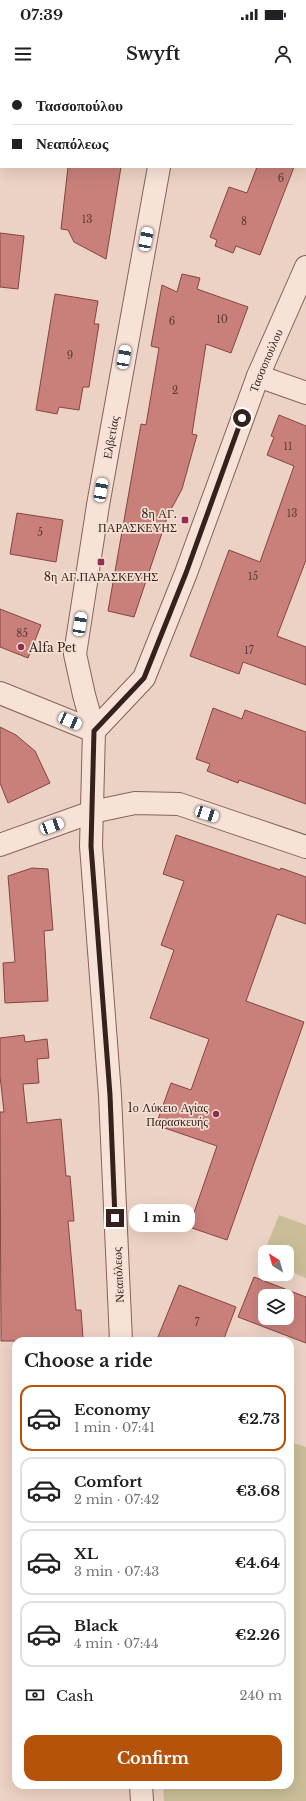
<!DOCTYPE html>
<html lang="en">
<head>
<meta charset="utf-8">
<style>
  :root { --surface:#fff; --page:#f6f6f6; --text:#202124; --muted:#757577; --line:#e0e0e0; --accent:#b45309 }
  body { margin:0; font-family:"Libre Baskerville",serif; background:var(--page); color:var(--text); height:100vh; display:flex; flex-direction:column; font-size:15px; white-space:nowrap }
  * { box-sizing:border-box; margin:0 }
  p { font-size:13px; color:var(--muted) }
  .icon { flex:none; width:22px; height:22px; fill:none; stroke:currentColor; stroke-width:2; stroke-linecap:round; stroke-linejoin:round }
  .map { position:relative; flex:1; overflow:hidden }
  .side { position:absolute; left:12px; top:1257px; width:282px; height:452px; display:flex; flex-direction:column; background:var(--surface); border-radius:12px; box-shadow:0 4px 16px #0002 }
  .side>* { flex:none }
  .hud { position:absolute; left:0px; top:0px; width:306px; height:88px; box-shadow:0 4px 16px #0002; display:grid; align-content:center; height:88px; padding:0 12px; background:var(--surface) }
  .needle { width:26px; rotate:323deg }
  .tools { position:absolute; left:258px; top:1165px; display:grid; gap:8px }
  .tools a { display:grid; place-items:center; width:36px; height:36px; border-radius:8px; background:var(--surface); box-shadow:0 4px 16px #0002; font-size:20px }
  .end { position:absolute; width:18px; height:18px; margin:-9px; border:5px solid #36211f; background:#fff; box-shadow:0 0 0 2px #fff }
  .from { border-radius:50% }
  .bubble { position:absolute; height:28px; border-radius:12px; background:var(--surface); box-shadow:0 4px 16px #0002; font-size:13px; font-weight:700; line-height:28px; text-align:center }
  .car { position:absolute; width:12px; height:24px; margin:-12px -6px; border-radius:5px; box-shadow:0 0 3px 1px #0007; background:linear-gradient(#fff 24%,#345 0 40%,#fff 0 76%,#345 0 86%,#fff 0) }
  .hud b { display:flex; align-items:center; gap:14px; height:38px; font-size:15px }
  .hud b+b { border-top:1px solid var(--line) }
  .hud i { width:10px; height:10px; background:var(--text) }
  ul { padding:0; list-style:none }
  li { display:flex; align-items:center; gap:12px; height:66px; margin:0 8px 6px; padding:0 4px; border:2px solid var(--line); border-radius:12px }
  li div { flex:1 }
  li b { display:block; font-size:15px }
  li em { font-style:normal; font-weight:700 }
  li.current { border-color:var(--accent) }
  li>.icon { width:36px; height:36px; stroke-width:1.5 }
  h2 { padding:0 12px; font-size:18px; line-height:48px }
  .pay { display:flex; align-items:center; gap:10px; height:44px; padding:0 12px; font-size:15px }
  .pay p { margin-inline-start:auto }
  .cta { display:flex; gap:8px; margin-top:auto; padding:8px 12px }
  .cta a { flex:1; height:46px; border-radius:12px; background:var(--accent); color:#fff; font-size:16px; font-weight:700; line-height:46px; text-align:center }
  .status { display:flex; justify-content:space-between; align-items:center; height:28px; padding:0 20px; background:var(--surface); direction:ltr }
  .status svg { height:11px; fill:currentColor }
  header { display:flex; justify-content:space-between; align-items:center; height:52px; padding:0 12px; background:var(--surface); font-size:18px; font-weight:700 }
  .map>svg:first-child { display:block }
</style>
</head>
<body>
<div class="status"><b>07:39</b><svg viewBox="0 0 49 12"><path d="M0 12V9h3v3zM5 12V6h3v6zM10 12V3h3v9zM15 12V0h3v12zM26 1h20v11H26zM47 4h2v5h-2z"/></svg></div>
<header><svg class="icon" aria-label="menu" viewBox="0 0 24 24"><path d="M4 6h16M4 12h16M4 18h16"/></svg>Swyft<svg class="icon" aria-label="person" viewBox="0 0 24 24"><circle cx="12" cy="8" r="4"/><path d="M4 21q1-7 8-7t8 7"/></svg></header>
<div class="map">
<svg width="306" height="1721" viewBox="0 0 306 1721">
  <rect width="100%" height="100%" fill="#ecd2c4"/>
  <path fill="#cabe98" d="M279 1135 306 1145V1198L287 1190V1172H265V1182L261 1180Z
    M290 1362 306 1367V1721H164L163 1705H290Z"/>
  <path fill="#c9807b" stroke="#844442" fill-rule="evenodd" d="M68 87H121L106 179 74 162 68 150 61 149Z
    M257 87H294L260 175 236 166 233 173 215 166 217 160 210 157 229 107 247 113Z
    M0 153 24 156 18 209 0 207Z
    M182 194 200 198 197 209 248 227 231 273 206 264 192 354 197 355 182 409 168 435 134 537 108 531 141 344 146 345 159 268 151 266 162 205 177 212Z
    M55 214 98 221 94 244H99L89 307H83L79 330 59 327 57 334 36 330Z
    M279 335 306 346V480L277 556 306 567V605L243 582 239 594 190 576 229 470 260 482 294 386 267 375 274 357 271 356Z
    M17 433 63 440 56 482 10 474Z
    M0 529 41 545 28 578 0 567Z
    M213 628 242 639 245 630 306 652V724L239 700 238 703 207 691 210 684 196 679Z
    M0 647 16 655 35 671 50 703 8 723 0 703Z
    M176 755 280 790 281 788 306 797V844L277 834 246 921 304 942 227 1160 189 1147 217 1066 156 1045 171 1003 191 1010 209 959 150 938 174 870 161 865 184 801 163 794Z
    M32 788 48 789 53 850 44 851 48 921 5 923 3 883 15 882 8 796Z
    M24 955 25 962 47 959 49 978 37 979 39 1003 23 1004 27 1043 61 1039 66 1096H70L74 1141H68L76 1230H81L83 1258 45 1261H1L0 1032H4L0 996V958Z
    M254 1197 306 1217V1263L238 1237ZM265 1216H287V1238H265Z
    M179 1205 236 1227 223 1261H168L158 1257Z"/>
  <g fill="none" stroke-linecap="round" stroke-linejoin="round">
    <g stroke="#86625b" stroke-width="24">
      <path id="minor" d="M258 296 306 313
        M92 732 135 723 179 724 306 767"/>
    </g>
    <g stroke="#86625b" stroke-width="24">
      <g id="tertiary">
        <path d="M175 1V0"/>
        <path d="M0 613 94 651"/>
        <path id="s1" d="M94 651 144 598 186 493 258 296 306 187"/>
        <path d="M0 765 92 732"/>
        <path id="s2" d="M121 1261 110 1015 91 766 94 651 84 615 75 574 98 425 159 87"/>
        <path d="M141 1705 142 1721"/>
      </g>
    </g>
    <use href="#minor" stroke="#f7e2d7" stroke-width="22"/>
    <use href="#tertiary" stroke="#f7e2d7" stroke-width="22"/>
  </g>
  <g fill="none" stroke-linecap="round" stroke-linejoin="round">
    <path stroke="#36211f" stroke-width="5" d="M115 1138 110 1015 91 766 94 651 144 598 186 493 242 338"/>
  </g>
  <g fill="#922e53" stroke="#f4dfd3" stroke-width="1.5">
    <rect x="181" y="436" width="8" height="8" rx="2"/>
    <rect x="97" y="478" width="8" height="8" rx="2"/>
    <circle cx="21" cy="567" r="4"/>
    <circle cx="216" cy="1034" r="4"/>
  </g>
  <g text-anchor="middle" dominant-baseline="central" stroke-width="3.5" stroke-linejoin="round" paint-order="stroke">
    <g font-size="10" fill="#5b3936">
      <text x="281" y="98">6</text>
      <text x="87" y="139">13</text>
      <text x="244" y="141">8</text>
      <text x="222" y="239">10</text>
      <text x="172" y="241">6</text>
      <text x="70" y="275">9</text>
      <text x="175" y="310">2</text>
      <text x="288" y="366">11</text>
      <text x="292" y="433">13</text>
      <text x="40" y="452">5</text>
      <text x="253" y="496">15</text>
      <text x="22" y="553">85</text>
      <text x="249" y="570">17</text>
      <text x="197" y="1242">7</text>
    </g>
    <g font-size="12" fill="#36211f" stroke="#f4dfd3">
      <text stroke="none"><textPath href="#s1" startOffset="413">Τασσοπούλου</textPath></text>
      <text stroke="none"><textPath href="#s2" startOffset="910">Ελβετίας</textPath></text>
      <text transform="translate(118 1195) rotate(-93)">Νεαπόλεως</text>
    </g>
    <g font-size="12" fill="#36211f" stroke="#f4dfd3" text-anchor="end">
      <text x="177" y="433">8η ΑΓ.<tspan x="177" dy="14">ΠΑΡΑΣΚΕΥΗΣ</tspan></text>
      <text x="101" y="496" text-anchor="middle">8η ΑΓ.ΠΑΡΑΣΚΕΥΗΣ</text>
      <text x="29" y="567" text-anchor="start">Alfa Pet</text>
      <text x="208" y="1027">1ο Λύκειο Αγίας<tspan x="208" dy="14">Παρασκευής</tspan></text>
    </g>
  </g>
</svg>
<div class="tools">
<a><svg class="needle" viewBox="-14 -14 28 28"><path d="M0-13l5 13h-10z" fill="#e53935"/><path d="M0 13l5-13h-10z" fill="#757577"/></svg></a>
<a><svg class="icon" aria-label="layers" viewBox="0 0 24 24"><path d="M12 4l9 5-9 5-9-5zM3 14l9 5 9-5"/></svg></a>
</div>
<i class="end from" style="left:242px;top:338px"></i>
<i class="end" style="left:115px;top:1138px"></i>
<div class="bubble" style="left:129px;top:1124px;width:66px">1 min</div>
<i class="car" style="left:146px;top:159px;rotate:11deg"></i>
<i class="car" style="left:124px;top:277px;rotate:10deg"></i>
<i class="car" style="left:101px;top:410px;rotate:10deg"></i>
<i class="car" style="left:80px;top:544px;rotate:9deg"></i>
<i class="car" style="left:70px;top:641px;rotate:114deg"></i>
<i class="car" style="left:207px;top:734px;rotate:108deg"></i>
<i class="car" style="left:52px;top:746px;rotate:70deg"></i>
<div class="hud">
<b><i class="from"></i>Τασσοπούλου</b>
<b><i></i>Νεαπόλεως</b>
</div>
<section class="side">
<h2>Choose a ride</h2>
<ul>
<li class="current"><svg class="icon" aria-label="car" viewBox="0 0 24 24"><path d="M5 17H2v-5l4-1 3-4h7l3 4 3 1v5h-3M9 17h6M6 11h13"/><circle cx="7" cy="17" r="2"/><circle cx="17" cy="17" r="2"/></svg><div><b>Economy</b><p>1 min · 07:41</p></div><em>€2.73</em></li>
<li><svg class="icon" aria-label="car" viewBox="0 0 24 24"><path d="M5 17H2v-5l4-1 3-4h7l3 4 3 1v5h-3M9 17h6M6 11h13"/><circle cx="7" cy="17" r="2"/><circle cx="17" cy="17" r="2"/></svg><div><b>Comfort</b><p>2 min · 07:42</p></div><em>€3.68</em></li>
<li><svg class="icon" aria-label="car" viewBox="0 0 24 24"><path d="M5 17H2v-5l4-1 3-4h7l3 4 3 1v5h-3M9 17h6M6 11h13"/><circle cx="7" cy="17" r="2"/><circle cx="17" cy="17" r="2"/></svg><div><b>XL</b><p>3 min · 07:43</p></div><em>€4.64</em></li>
<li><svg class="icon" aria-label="car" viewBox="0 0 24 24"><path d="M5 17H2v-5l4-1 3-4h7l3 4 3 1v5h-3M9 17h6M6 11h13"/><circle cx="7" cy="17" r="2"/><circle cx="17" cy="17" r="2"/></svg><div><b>Black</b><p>4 min · 07:44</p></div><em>€2.26</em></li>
</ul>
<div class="pay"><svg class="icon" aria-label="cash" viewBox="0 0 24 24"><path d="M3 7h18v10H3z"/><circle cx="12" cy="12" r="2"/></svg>Cash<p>240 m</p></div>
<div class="cta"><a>Confirm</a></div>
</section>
</div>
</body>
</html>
